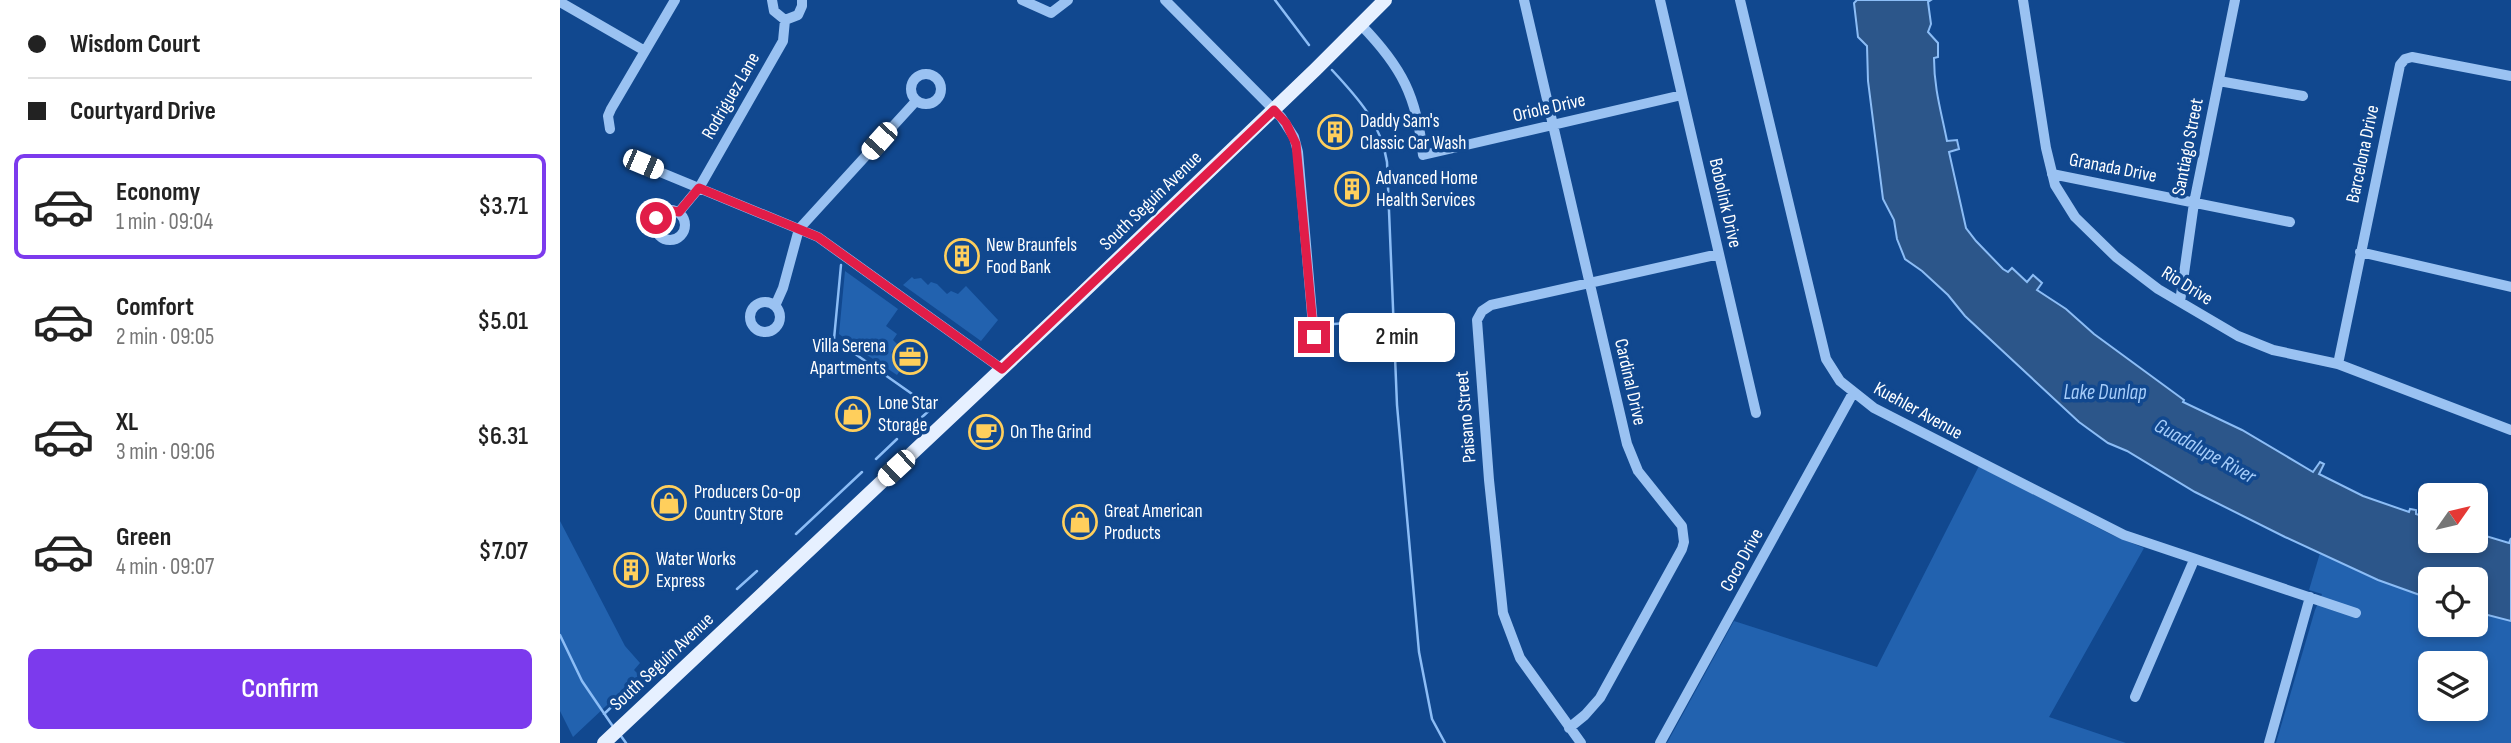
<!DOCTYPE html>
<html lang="en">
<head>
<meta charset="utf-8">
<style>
  :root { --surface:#fff; --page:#f2f2f2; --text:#222; --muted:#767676; --line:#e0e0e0; --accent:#7c3aed }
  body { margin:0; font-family:"Sofia Sans Condensed",sans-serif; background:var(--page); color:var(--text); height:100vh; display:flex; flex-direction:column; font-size:26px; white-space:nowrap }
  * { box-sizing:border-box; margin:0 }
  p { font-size:23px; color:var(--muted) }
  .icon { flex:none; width:38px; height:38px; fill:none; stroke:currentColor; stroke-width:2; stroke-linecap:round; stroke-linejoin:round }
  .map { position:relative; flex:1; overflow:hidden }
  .details { display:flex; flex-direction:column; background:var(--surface); width:560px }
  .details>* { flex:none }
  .banner { display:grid; align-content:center; height:154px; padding:0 28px; background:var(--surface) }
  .needle { width:46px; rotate:56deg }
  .tools { position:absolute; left:1858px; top:483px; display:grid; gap:14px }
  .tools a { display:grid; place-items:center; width:70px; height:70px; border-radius:10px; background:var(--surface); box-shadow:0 4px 10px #0003; font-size:35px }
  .end { position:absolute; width:32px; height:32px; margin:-16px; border:9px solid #e11d48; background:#fff; box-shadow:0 0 0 4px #fff }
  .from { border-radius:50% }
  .bubble { position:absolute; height:49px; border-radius:10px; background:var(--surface); box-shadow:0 4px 10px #0003; font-size:23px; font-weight:600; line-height:49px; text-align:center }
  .car { position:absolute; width:21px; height:42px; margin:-21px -10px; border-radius:9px; box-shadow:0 0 5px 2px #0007; background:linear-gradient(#fff 24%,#345 0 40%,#fff 0 76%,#345 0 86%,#fff 0) }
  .banner b { display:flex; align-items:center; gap:24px; height:66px; font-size:26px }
  .banner b+b { border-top:2px solid var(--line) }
  .banner i { width:18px; height:18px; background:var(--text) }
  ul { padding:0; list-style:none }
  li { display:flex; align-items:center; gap:21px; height:105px; margin:0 14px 10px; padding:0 14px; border:4px solid transparent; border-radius:10px }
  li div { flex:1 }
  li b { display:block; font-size:26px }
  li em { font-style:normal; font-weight:600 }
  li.selected { border-color:var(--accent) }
  li>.icon { width:63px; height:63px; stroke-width:1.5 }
  .action { display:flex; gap:14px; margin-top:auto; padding:14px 28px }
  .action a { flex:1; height:80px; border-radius:10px; background:var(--accent); color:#fff; font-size:28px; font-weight:600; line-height:80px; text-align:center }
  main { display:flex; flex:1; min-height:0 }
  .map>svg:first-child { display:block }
</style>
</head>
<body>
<main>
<section class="details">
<div class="banner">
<b><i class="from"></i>Wisdom Court</b>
<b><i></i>Courtyard Drive</b>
</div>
<ul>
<li class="selected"><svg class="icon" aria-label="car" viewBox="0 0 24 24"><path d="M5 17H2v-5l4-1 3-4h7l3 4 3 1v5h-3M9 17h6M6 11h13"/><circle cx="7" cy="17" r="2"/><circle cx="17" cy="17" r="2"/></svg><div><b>Economy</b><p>1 min · 09:04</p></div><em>$3.71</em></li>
<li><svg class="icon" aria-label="car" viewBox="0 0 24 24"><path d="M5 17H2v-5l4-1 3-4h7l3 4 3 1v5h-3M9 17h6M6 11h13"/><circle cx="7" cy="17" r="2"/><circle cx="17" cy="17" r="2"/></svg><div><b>Comfort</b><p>2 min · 09:05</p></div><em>$5.01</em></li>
<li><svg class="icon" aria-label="car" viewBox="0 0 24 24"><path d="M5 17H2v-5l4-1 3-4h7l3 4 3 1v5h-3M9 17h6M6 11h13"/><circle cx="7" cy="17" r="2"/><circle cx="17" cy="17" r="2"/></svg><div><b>XL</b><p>3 min · 09:06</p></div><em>$6.31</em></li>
<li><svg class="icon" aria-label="car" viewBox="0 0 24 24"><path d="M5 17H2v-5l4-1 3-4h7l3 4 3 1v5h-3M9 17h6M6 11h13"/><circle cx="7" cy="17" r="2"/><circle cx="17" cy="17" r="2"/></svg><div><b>Green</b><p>4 min · 09:07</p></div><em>$7.07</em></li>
</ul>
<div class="action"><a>Confirm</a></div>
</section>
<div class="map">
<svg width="1951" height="743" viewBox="0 0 1951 743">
  <rect width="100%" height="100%" fill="#11488f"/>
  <path fill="#2262af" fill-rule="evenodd" d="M285 271 338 309 326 326 337 334 333 340 337 344 331 353 345 363 337 375 307 355 311 349 304 344 299 349 279 334Z
    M352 277 354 279 361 278 368 285 371 282 377 284 387 294 391 291 398 294 406 286 438 320 421 341 343 285Z
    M1419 466 1552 535 1584 548 1489 717 1566 743H1107L1174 621 1317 667Z
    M0 521 65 646 80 663 74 670 79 675 13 737 0 711Z
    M1760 553 1818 580 1871 599V625H1916V612L1951 621V743H1716L1755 610 1762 594 1749 590ZM1871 663H1916V709H1871Z"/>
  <path fill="#2c568a" stroke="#8cbdf6" stroke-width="2" d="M1297 0H1371L1368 2 1371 24 1368 32 1378 43V57L1374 58C1374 88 1381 111 1387 141L1397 140 1399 149 1389 152 1406 228 1416 241 1443 269 1448 272 1452 268 1467 282 1473 275 1482 283 1477 290 1506 309 1534 334 1624 400 1623 402 1682 430 1753 472 1760 462 1764 464 1759 474 1803 496 1849 512 1850 509 1856 510V514L1871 519V541H1916V533L1949 543 1951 538V621L1916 612V579H1871V599L1818 580 1725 537 1635 492 1567 451 1548 443 1519 422 1405 316 1388 295 1362 271 1345 259 1337 239 1334 220 1323 199 1308 81 1307 46 1298 37 1294 3Z"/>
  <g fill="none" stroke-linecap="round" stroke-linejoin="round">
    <path stroke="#8cbdf6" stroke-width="2.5" d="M715 0 749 45
      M772 70C798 98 821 123 827 162L837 405 859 652 872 719 885 743
      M281 265 274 339 372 408 351 427
      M762 325 834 319
      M316 459 337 439
      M236 534 302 472
      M177 589 197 571
      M0 635 22 681 54 728
      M81 680 132 631
      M44 714 62 697
      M61 736 66 743"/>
    <path stroke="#9ac2f2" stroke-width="10" d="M212 0 214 11 225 20 238 15 242 6V0
      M462 0 491 13 508 0
      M605 0 721 117 734 137 738 152 754 337
      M964 0 1067 444 1078 471 1122 526 1124 542 1122 549 1040 698 1025 715 1009 728
      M1100 0 1196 413
      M1180 0 1266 359 1280 381 1314 408 1564 535 1796 613
      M1463 0 1486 148 1495 185 1515 217 1556 257 1598 289 1678 336 1713 350 1778 364 1951 430
      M0 2 85 51
      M801 25C842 67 857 97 863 155L1122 95
      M351 89a15 15 0 1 1 30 0a15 15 0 1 1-30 0Z
      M1659 81 1743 96
      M50 129 48 116 51 109 115 0
      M83 165 258 237 442 369
      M1492 174 1730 222
      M95 225a15 15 0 1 1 30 0a15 15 0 1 1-30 0Z
      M119 212 139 188 223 41 225 20
      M1800 252 1951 287
      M190 317a15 15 0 1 1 30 0a15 15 0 1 1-30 0Z
      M1620 302 1634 203 1675 0
      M215 306 223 288 239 229 356 101
      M1778 364 1840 65 1845 59 1852 57 1951 76
      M1575 697 1634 560
      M1021 743 960 658 943 613 929 480 917 320 922 311 931 305 1159 254
      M1100 743 1293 393
      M1709 743 1750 597"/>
    <path stroke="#e6f0ff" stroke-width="14" d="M44 743 515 300 756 69 825 0"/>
  </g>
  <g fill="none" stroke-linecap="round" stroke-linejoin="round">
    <path stroke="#e11d48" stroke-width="9" d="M96 218 107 210 119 212 139 188 258 237 442 369 714 110 726 123 736 144 754 337"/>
  </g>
  <defs>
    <g id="building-ring" transform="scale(1.75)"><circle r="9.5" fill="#11488f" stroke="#ffcf5c" stroke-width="1.5"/><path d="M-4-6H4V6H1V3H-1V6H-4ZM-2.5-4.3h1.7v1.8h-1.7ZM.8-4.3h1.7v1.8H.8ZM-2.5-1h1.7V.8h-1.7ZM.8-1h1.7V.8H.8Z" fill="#ffcf5c"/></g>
    <g id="office-ring" transform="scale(1.75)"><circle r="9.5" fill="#11488f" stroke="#ffcf5c" stroke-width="1.5"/><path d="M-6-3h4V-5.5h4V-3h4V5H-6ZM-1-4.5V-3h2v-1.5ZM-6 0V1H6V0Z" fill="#ffcf5c"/></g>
    <g id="shop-ring" transform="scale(1.75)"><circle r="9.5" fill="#11488f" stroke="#ffcf5c" stroke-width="1.5"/><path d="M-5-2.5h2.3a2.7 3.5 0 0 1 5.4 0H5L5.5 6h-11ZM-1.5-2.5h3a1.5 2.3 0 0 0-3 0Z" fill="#ffcf5c"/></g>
    <g id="cafe-ring" transform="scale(1.75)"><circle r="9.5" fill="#11488f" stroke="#ffcf5c" stroke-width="1.5"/><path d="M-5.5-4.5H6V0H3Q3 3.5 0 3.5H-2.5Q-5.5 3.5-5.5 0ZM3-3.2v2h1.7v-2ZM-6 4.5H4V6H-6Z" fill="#ffcf5c"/></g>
  </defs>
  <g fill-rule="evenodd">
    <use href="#building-ring" x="775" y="132"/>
    <use href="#building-ring" x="792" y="189"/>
    <use href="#building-ring" x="402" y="256"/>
    <use href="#office-ring" x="350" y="357"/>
    <use href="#shop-ring" x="293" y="414"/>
    <use href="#cafe-ring" x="426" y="432"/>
    <use href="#shop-ring" x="109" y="503"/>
    <use href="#shop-ring" x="520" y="522"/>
    <use href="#building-ring" x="71" y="570"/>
  </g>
  <g text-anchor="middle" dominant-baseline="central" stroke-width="7" stroke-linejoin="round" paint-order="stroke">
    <g font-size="19" fill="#fff" stroke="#11488f">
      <text transform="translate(171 96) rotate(-60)">Rodriguez Lane</text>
      <text transform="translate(989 108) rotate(-13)">Oriole Drive</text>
      <text transform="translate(1628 147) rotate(-79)">Santiago Street</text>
      <text transform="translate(1803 154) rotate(-78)">Barcelona Drive</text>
      <text transform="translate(1553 168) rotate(11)">Granada Drive</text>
      <text transform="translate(591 201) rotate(-44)">South Seguin Avenue</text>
      <text transform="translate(1165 203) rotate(77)">Bobolink Drive</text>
      <text transform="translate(1627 286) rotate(32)">Rio Drive</text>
      <text transform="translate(1070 382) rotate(77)">Cardinal Drive</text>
      <text transform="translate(1358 411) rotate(29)">Kuehler Avenue</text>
      <text transform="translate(906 417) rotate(-95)">Paisano Street</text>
      <text transform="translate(1182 560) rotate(-61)">Coco Drive</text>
      <text transform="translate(102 662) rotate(-43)">South Seguin Avenue</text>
    </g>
    <g font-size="19" fill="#fff" stroke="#11488f" text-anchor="start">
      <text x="800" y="121">Daddy Sam's<tspan x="800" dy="22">Classic Car Wash</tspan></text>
      <text x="816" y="178">Advanced Home<tspan x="816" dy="22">Health Services</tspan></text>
      <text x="426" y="245">New Braunfels<tspan x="426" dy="22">Food Bank</tspan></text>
      <text x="326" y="346" text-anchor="end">Villa Serena<tspan x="326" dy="22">Apartments</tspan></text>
      <text x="318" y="403">Lone Star<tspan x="318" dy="22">Storage</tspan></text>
      <text x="450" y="432">On The Grind</text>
      <text x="134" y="492">Producers Co-op<tspan x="134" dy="22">Country Store</tspan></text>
      <text x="544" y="511">Great American<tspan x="544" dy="22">Products</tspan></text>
      <text x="96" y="559">Water Works<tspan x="96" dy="22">Express</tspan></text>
    </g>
    <g font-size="21" font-style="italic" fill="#a6cdfa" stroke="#11488f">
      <text x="1545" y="392">Lake Dunlap</text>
      <text transform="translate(1645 451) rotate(29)">Guadalupe River</text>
    </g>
  </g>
</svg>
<div class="tools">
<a><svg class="needle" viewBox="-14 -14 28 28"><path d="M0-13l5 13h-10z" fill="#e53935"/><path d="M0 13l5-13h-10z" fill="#767676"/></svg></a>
<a><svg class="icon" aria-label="locate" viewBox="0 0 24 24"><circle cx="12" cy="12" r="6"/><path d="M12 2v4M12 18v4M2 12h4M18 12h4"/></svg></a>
<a><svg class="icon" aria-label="layers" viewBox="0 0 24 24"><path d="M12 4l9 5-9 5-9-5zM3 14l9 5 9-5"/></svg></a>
</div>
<i class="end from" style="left:96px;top:218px"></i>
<i class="end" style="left:754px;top:337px"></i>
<div class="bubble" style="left:779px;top:313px;width:116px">2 min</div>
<i class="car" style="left:319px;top:141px;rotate:222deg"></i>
<i class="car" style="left:83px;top:164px;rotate:113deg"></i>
<i class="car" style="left:336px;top:468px;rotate:227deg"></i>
</div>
</main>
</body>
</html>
